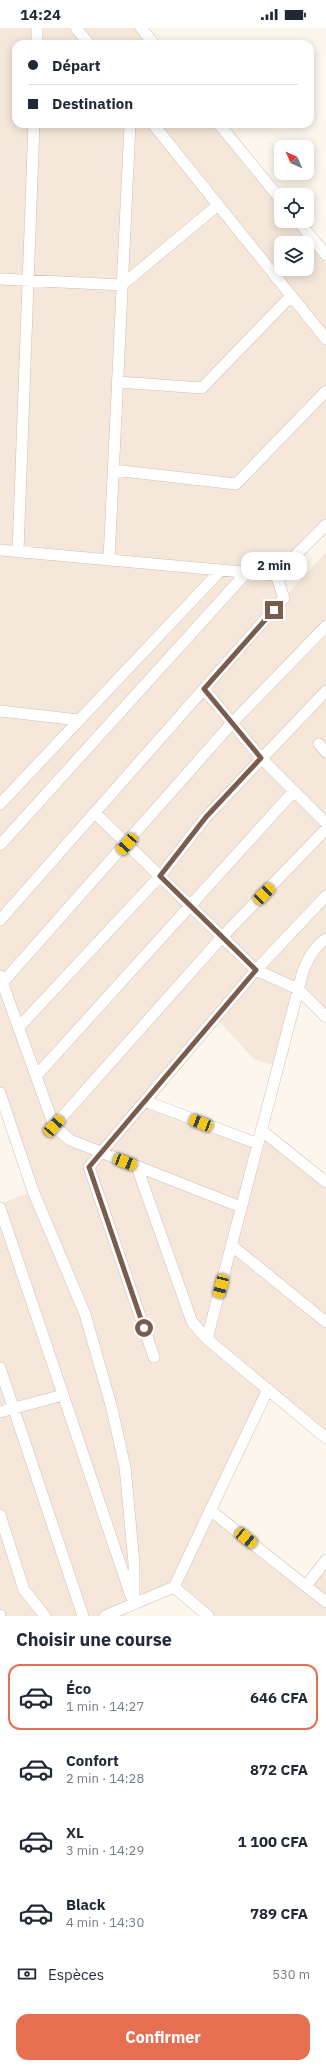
<!DOCTYPE html>
<html lang="fr">
<head>
<meta charset="utf-8">
<style>
  :root { --surface:#fff; --page:#f6f6f7; --text:#1f2937; --muted:#747a83; --line:#e0e1e3; --accent:#e76f51 }
  body { margin:0; font-family:"IBM Plex Sans",sans-serif; background:var(--page); color:var(--text); height:100vh; display:flex; flex-direction:column; font-size:15px; white-space:nowrap }
  * { box-sizing:border-box; margin:0 }
  p { font-size:13px; color:var(--muted) }
  .icon { flex:none; width:22px; height:22px; fill:none; stroke:currentColor; stroke-width:2; stroke-linecap:round; stroke-linejoin:round }
  .map { position:relative; height:1588px; overflow:hidden }
  .details { display:flex; flex-direction:column; background:var(--surface); flex:1 }
  .details>* { flex:none }
  .hud { position:absolute; left:12px; top:12px; width:302px; height:88px; border-radius:12px; box-shadow:0 2px 10px #0003; display:grid; align-content:center; height:88px; padding:0 16px; background:var(--surface) }
  .needle { width:26px; rotate:315deg }
  .buttons { position:absolute; left:274px; top:112px; display:grid; gap:8px }
  .buttons a { display:grid; place-items:center; width:40px; height:40px; border-radius:8px; background:var(--surface); box-shadow:0 2px 10px #0003; font-size:20px }
  .end { position:absolute; width:18px; height:18px; margin:-9px; border:5px solid #7a5c4d; background:#fff; box-shadow:0 0 0 2px #fff }
  .from { border-radius:50% }
  .bubble { position:absolute; height:28px; border-radius:12px; background:var(--surface); box-shadow:0 2px 10px #0003; font-size:13px; font-weight:700; line-height:28px; text-align:center }
  .car { position:absolute; width:12px; height:24px; margin:-12px -6px; border-radius:5px; box-shadow:0 0 3px 1px #0007; background:linear-gradient(#f5c518 24%,#345 0 40%,#f5c518 0 76%,#345 0 86%,#f5c518 0) }
  .hud b { display:flex; align-items:center; gap:14px; height:38px; font-size:15px }
  .hud b+b { border-top:1px solid var(--line) }
  .hud i { width:10px; height:10px; background:var(--text) }
  ul { padding:0; list-style:none }
  li { display:flex; align-items:center; gap:12px; height:66px; margin:0 8px 6px; padding:0 8px; border:2px solid transparent; border-radius:12px }
  li div { flex:1 }
  li b { display:block; font-size:15px }
  li em { font-style:normal; font-weight:700 }
  li.current { border-color:var(--accent) }
  li>.icon { width:36px; height:36px; stroke-width:1.5 }
  h2 { padding:0 16px; font-size:18px; line-height:48px }
  .pay { display:flex; align-items:center; gap:10px; height:44px; padding:0 16px; font-size:15px }
  .pay p { margin-inline-start:auto }
  .primary-button { display:flex; gap:8px; margin-top:auto; padding:8px 16px }
  .primary-button a { flex:1; height:46px; border-radius:12px; background:var(--accent); color:#fff; font-size:16px; font-weight:700; line-height:46px; text-align:center }
  .status { display:flex; justify-content:space-between; align-items:center; height:28px; padding:0 20px; background:var(--surface); direction:ltr }
  .status svg { height:11px; fill:currentColor }
  .map>svg:first-child { display:block }
</style>
</head>
<body>
<div class="status"><b>14:24</b><svg viewBox="0 0 49 12"><path d="M0 12V9h3v3zM5 12V6h3v6zM10 12V3h3v9zM15 12V0h3v12zM26 1h20v11H26zM47 4h2v5h-2z"/></svg></div>
<div class="map">
<svg width="326" height="1588" viewBox="0 0 326 1588">
  <rect width="100%" height="100%" fill="#fdf6ec"/>
  <path fill="#f5e8da" fill-rule="evenodd" d="M0 0H141L154 16H16V96H219L281 172V193H298L326 227V497L276 547 284 570 326 524V989L298 961 278 1038 255 1032 216 990 145 1073 257 1116 261 1102 326 1154V1410L268 1362 210 1482 306 1557 326 1532V1588H208L174 1559 121 1581 125 1588H0V1176L33 1163 0 1065ZM281 215H307V241H281Z"/>
  <g fill="none" stroke-linecap="round" stroke-linejoin="round">
    <g stroke="#d1beb0" stroke-width="12">
      <path id="minor" d="M76 0 89 16
        M141 0 154 16
        M37 16V0
        M153 96 326 311
        M219 96 281 172
        M298 193 326 227
        M0 251 122 257 218 177
        M118 354 202 360 291 268
        M114 442 236 456 326 363
        M0 522 276 547 326 497
        M18 523 34 96
        M109 532 130 96
        M204 661 261 730 326 795
        M0 683 79 692
        M319 716 326 724
        M0 776 221 542
        M95 785 256 942 298 961 326 989
        M0 817 246 545
        M0 892 284 570 276 547
        M0 948 54 1098 70 1112 241 1179
        M3 954 232 695 326 598
        M19 999 160 848 206 789 326 663
        M36 1048 294 763
        M0 1065 33 1163 85 1286 111 1377 125 1439 134 1535V1576
        M145 1073 258 1116
        M54 1098 222 909 326 801
        M261 1102 326 1154
        M137 1139 192 1294 207 1311 326 1410
        M0 1180 131 1568
        M231 1217 326 1294
        M207 1311 303 943C309 929 314 919 326 911
        M154 1329 89 1139 256 942 326 868
        M0 1340 83 1588
        M0 1384 63 1367
        M210 1482 326 1574
        M0 1487 24 1562 45 1588
        M306 1558 326 1532
        M174 1559 208 1588
        M0 1587V1588
        M105 1588 174 1559 268 1361"/>
    </g>
    <use href="#minor" stroke="#fff" stroke-width="11"/>
  </g>
  <g fill="none" stroke-linecap="round" stroke-linejoin="round">
    <path stroke="#7a5c4d" stroke-width="5" d="M144 1300 89 1139 256 942 160 848 206 789 261 730 204 661 274 582"/>
  </g>
</svg>
<div class="buttons">
<a><svg class="needle" viewBox="-14 -14 28 28"><path d="M0-13l5 13h-10z" fill="#e53935"/><path d="M0 13l5-13h-10z" fill="#747a83"/></svg></a>
<a><svg class="icon" aria-label="locate" viewBox="0 0 24 24"><circle cx="12" cy="12" r="6"/><path d="M12 2v4M12 18v4M2 12h4M18 12h4"/></svg></a>
<a><svg class="icon" aria-label="layers" viewBox="0 0 24 24"><path d="M12 4l9 5-9 5-9-5zM3 14l9 5 9-5"/></svg></a>
</div>
<i class="end from" style="left:144px;top:1300px"></i>
<i class="end" style="left:274px;top:582px"></i>
<div class="bubble" style="left:241px;top:524px;width:66px">2 min</div>
<i class="car" style="left:127px;top:816px;rotate:222deg"></i>
<i class="car" style="left:264px;top:866px;rotate:44deg"></i>
<i class="car" style="left:201px;top:1095px;rotate:291deg"></i>
<i class="car" style="left:54px;top:1098px;rotate:42deg"></i>
<i class="car" style="left:125px;top:1134px;rotate:111deg"></i>
<i class="car" style="left:221px;top:1258px;rotate:194deg"></i>
<i class="car" style="left:246px;top:1510px;rotate:129deg"></i>
<div class="hud">
<b><i class="from"></i>Départ</b>
<b><i></i>Destination</b>
</div>
</div>
<section class="details">
<h2>Choisir une course</h2>
<ul>
<li class="current"><svg class="icon" aria-label="car" viewBox="0 0 24 24"><path d="M5 17H2v-5l4-1 3-4h7l3 4 3 1v5h-3M9 17h6M6 11h13"/><circle cx="7" cy="17" r="2"/><circle cx="17" cy="17" r="2"/></svg><div><b>Éco</b><p>1 min · 14:27</p></div><em>646 CFA</em></li>
<li><svg class="icon" aria-label="car" viewBox="0 0 24 24"><path d="M5 17H2v-5l4-1 3-4h7l3 4 3 1v5h-3M9 17h6M6 11h13"/><circle cx="7" cy="17" r="2"/><circle cx="17" cy="17" r="2"/></svg><div><b>Confort</b><p>2 min · 14:28</p></div><em>872 CFA</em></li>
<li><svg class="icon" aria-label="car" viewBox="0 0 24 24"><path d="M5 17H2v-5l4-1 3-4h7l3 4 3 1v5h-3M9 17h6M6 11h13"/><circle cx="7" cy="17" r="2"/><circle cx="17" cy="17" r="2"/></svg><div><b>XL</b><p>3 min · 14:29</p></div><em>1 100 CFA</em></li>
<li><svg class="icon" aria-label="car" viewBox="0 0 24 24"><path d="M5 17H2v-5l4-1 3-4h7l3 4 3 1v5h-3M9 17h6M6 11h13"/><circle cx="7" cy="17" r="2"/><circle cx="17" cy="17" r="2"/></svg><div><b>Black</b><p>4 min · 14:30</p></div><em>789 CFA</em></li>
</ul>
<div class="pay"><svg class="icon" aria-label="cash" viewBox="0 0 24 24"><path d="M3 7h18v10H3z"/><circle cx="12" cy="12" r="2"/></svg>Espèces<p>530 m</p></div>
<div class="primary-button"><a>Confirmer</a></div>
</section>
</body>
</html>
